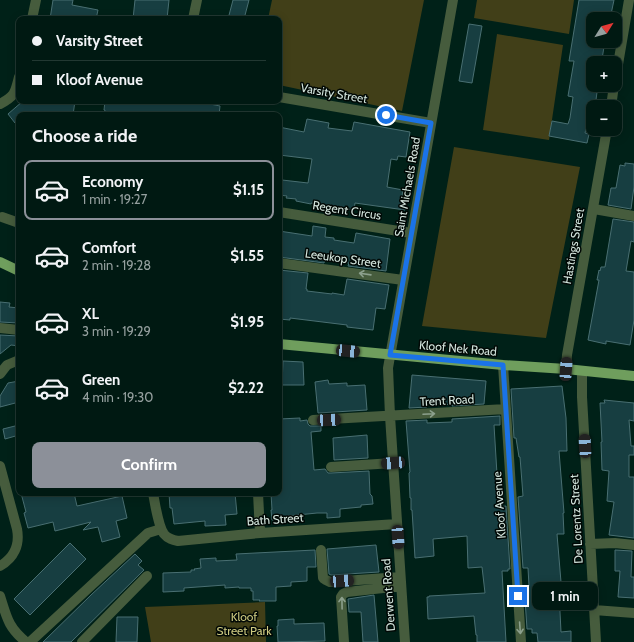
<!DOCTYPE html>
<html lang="en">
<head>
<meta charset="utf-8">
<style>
  :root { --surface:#001912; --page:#0a221b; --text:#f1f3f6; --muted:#95a09f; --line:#223832; --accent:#8c9099 }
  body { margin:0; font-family:Cabin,sans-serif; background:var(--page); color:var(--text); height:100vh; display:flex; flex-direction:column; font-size:15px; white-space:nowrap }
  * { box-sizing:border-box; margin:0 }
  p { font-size:13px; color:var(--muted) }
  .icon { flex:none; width:22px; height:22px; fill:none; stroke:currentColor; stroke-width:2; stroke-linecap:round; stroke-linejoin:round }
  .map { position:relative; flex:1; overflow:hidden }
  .drawer { position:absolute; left:16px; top:112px; width:266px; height:384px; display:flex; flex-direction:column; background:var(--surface); border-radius:8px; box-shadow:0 2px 10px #0003,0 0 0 1px var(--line) }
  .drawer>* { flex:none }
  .guide { position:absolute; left:16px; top:16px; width:266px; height:88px; border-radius:8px; box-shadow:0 2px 10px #0003,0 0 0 1px var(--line); display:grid; align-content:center; height:88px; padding:0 16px; background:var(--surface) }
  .needle { width:26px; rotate:53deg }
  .controls { position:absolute; left:586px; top:12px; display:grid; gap:8px }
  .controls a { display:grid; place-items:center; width:36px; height:36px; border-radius:8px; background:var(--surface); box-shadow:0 2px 10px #0003,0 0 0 1px var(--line); font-size:20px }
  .end { position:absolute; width:18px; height:18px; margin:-9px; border:5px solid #1a73e8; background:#fff; box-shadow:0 0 0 2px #fff }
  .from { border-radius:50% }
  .bubble { position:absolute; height:28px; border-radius:8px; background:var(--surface); box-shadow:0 2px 10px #0003,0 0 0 1px var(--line); font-size:13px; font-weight:700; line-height:28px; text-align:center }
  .car { position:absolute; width:12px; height:24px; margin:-12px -6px; border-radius:5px; box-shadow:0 0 3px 1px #0007; background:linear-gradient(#222 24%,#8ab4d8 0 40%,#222 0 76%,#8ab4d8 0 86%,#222 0) }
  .guide b { display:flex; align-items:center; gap:14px; height:38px; font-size:15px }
  .guide b+b { border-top:1px solid var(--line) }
  .guide i { width:10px; height:10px; background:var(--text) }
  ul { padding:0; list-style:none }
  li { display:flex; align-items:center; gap:12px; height:60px; margin:0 8px 6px; padding:0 8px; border:2px solid transparent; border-radius:8px }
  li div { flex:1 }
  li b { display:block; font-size:15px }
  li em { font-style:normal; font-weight:700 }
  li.current { border-color:var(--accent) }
  li>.icon { width:36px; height:36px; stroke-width:1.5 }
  h2 { padding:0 16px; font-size:18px; line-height:48px }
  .action { display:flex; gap:8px; margin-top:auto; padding:8px 16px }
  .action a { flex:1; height:46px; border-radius:8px; background:var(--accent); color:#fff; font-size:16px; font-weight:700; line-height:46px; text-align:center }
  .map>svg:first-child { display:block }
</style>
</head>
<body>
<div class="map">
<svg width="634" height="642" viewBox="0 0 634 642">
  <rect width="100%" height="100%" fill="#002118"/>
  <path fill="#413f18" d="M272 0H424L402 111 279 85V19H268Z
    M477 0H574L569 34 474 18Z
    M497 34 563 45 549 140 483 130Z
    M454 147 580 167 546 338 422 326Z
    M265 602 266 642H151L145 607Z"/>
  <path fill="#173e41" stroke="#496f72" d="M53 0H73L72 5 98 10 96 19H50Z
    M135 0H169L167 19H133Z
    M233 0H249L244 19H228Z
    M579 0H614L610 19H593V41H605L602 59H598L597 63H593V85H598L595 107H593V109H591L589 116 585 133 589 134 587 143 549 136 552 121 568 124 570 118 573 97 568 96 574 61H569Z
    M469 24 482 26 472 83 459 81Z
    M23 101H75L73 115H19V119L15 123 8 114Z
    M105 101H195L220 106 219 115H104L105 110H104Z
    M307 119 329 123 328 128 352 131 354 122 410 132 406 157 398 156 397 160 391 159 387 187 403 190 402 196 407 197 405 210 355 203 354 210 311 203V204L296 201V199L286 198 287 196 279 195 282 180 308 183 312 159 279 155V127L304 132Z
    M625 163 634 164V187L631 209 608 205 611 188H616L620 165 625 166Z
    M613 219 634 222V242L631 241 626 271 634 272V320L630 345 606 341V344L588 340 599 280H597L599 270 600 271 601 267H605Z
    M313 226 326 228 325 237 334 238V240L354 243 356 233 390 239 386 271 348 266 349 263 325 259 324 263 279 257V231L312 236Z
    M279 270 308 273 306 289H307V291L332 294V293L344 295 347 279 389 285 385 309 376 308 373 330 347 327V325L290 318V320L279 319Z
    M0 302 10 303 9 307 19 308V323L0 322Z
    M0 335 19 336V346L11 345 0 354Z
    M283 361 303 362 304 385H282Z
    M412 375 486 381 484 404 452 406V405L426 402 427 407 409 408Z
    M328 380 329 384 347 383V386L365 385 367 410 318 413 315 382Z
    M19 381V402L0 407V396L8 383Z
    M562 386 566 418 567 451H559L564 513H563L564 534H557L561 582H566L567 592H559L561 632 571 631V642H538L537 633H532V629H527L525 599H528L527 586H529L528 568H523L518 497 523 496 520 457H519L516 438H514L511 389Z
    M604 400 634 403V421L629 420 631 446H634V455H629V477H634V538L609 535 614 502 607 501 609 471 602 470 601 442H602L600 403H605Z
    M500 416V425H494L499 507 506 506 510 569H508V571H502L506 642H477V635H476L474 616 428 619 427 597H429V596L485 593 482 567 468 568 467 536 433 539 434 556 415 558 412 510H411V498H410L409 473 410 472 406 421 427 420V423L452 422V419Z
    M300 418V421L307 420 308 424 310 426H321V431L311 432 314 470 325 469 328 473H331L369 471 370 494 372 496 373 504 361 505V507L340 509V517L327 518V513H317L288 516V520L274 522 273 520H272L271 510H272L271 493H279V419Z
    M19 425V435L5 439 3 429Z
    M367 435 368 458 334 460 333 438Z
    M21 493H74L77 506 122 496 127 518 116 521 120 537 102 542 98 527 83 530 91 522 55 531 53 522 28 528 24 513 26 512Z
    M169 493H235L237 514 225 515 226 525 205 526V521L174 524 172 508H170Z
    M70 543 86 559 30 615 14 599Z
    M376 545 379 572 331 575 329 574 327 549Z
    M315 550 316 567H307V581L291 582V586L276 587V601H259L260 600H253V591H251V588H239V587L225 588V585L184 588V591L163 592V573L191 572V570H195L194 569 201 568 200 559 216 558V561L237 560 236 554Z
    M615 550 632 551 631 577H634V598L618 597 620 571H615Z
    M135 554 142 561 138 565 144 570 71 642H43L91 595Z
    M374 595 378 642H363L361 612H349L348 599Z
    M117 617H138L137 642H116Z
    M294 619V624L324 623 325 641 278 642 277 626H278V620Z"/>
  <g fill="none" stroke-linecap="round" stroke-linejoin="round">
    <path stroke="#465c3d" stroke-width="10" d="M32 19 36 0
      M193 19 197 0
      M615 82 629 0
      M279 97 431 123
      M0 104C15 96 15 93 19 77
      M611 107 614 85
      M594 209 634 216
      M279 212 411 233
      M2 217 19 223
      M279 263 403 280
      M0 328 19 330
      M503 365 521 642
      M566 369 567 355 607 129
      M582 371V397L596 642
      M0 374 7 365 19 360
      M313 420 506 409
      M0 466 17 529C20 545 14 558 0 566
      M331 467 393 463
      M153 493C155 503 158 526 164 534 168 539 173 540 178 541L260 533 397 524
      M258 493 260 533
      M590 544 615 543 634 545
      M321 550 323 578 326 580 330 582 400 577
      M0 596C7 618 8 627 26 642
      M594 610 634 613
      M30 642 148 533 161 529
      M82 642 147 576
      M344 642 341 597 343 594 347 592 401 586
      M405 642 390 416 388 368 453 0"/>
    <path stroke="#6f9e5d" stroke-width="10" d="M0 262 19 271
      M279 344 503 365 566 369 634 376"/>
  </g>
  <defs><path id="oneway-shaft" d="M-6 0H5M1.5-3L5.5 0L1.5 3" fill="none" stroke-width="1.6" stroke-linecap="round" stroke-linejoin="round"/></defs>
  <g stroke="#8ca08d">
    <use href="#oneway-shaft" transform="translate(365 274) rotate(-172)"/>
    <use href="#oneway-shaft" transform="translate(429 414) rotate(-3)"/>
    <use href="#oneway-shaft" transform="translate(342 603) rotate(-91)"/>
    <use href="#oneway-shaft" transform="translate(520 628) rotate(86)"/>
  </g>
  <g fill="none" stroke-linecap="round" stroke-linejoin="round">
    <path stroke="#1a73e8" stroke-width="5" d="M386 115 431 123 390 355 503 365 518 596"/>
  </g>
  <g text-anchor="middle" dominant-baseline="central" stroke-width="3" stroke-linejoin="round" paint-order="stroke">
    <g font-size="12" fill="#d3e5dd" stroke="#010805">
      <text transform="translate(334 93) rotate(10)">Varsity Street</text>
      <text transform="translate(407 187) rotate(-80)">Saint Michaels Road</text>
      <text transform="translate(347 210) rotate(9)">Regent Circus</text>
      <text transform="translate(573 246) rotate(-80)">Hastings Street</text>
      <text transform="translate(343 258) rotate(8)">Leeukop Street</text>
      <text transform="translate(458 348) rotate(5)">Kloof Nek Road</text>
      <text transform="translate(447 400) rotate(-3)">Trent Road</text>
      <text transform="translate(499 505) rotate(-94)">Kloof Avenue</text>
      <text transform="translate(275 519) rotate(-4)">Bath Street</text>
      <text transform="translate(576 519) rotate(-93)">De Lorentz Street</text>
      <text transform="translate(388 595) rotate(-94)">Derwent Road</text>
    </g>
    <g font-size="12" fill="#ceca81" stroke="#010805">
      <text x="244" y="616">Kloof<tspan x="244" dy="14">Street Park</tspan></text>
    </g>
  </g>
</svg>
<div class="controls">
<a><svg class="needle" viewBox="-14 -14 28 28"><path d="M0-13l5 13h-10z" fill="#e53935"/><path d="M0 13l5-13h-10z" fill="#95a09f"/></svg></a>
<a>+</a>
<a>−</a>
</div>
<i class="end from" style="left:386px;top:115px"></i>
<i class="end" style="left:518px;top:596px"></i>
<div class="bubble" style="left:532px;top:582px;width:66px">1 min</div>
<i class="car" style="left:348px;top:351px;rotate:96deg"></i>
<i class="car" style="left:566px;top:369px;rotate:4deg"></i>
<i class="car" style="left:329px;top:420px;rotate:87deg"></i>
<i class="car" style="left:585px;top:446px;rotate:357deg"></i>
<i class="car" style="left:393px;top:463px;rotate:266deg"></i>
<i class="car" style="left:398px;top:537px;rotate:176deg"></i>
<i class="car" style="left:342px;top:581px;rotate:86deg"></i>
<div class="guide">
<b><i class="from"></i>Varsity Street</b>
<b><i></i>Kloof Avenue</b>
</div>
<section class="drawer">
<h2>Choose a ride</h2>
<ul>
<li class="current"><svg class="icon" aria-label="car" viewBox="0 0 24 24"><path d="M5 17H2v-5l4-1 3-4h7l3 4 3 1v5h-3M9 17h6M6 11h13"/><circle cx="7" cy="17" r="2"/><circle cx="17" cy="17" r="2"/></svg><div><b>Economy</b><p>1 min · 19:27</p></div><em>$1.15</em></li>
<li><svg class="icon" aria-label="car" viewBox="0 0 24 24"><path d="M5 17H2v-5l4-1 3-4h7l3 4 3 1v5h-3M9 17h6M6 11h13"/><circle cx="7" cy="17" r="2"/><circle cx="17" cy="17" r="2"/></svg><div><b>Comfort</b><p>2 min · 19:28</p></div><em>$1.55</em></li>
<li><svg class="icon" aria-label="car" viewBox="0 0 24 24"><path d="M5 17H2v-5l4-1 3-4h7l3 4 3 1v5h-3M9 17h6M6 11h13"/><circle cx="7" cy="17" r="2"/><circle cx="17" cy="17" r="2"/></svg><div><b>XL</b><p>3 min · 19:29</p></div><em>$1.95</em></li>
<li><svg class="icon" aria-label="car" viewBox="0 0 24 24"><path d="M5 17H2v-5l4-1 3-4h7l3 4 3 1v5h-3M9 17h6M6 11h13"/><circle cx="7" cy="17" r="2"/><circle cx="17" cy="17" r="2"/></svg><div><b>Green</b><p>4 min · 19:30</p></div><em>$2.22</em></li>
</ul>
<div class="action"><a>Confirm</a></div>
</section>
</div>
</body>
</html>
